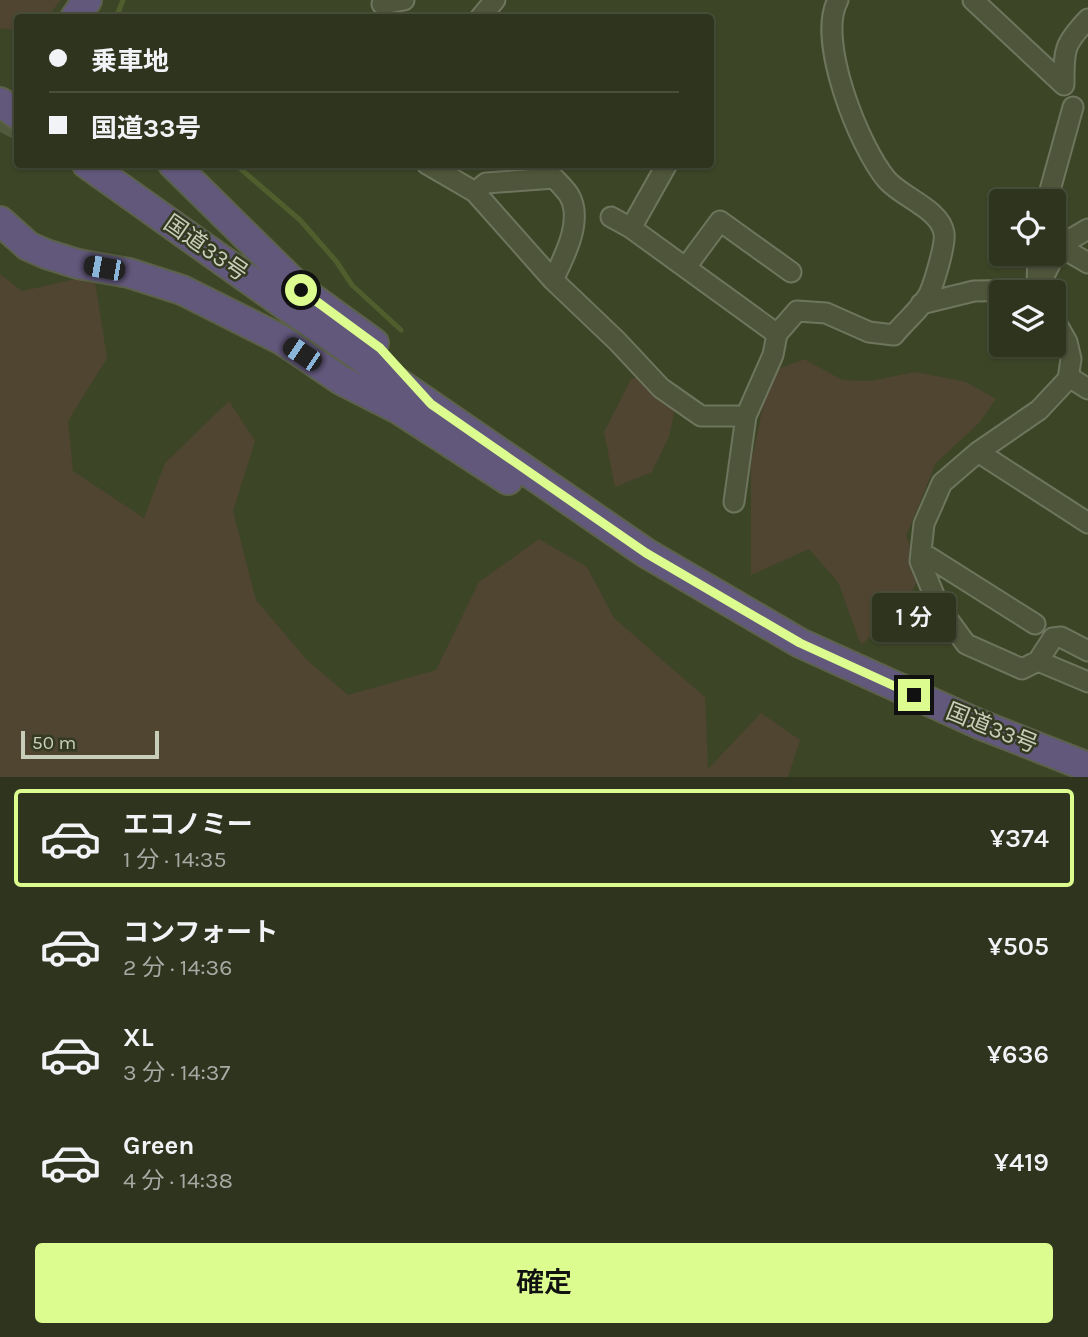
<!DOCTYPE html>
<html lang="ja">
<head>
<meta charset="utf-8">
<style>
  :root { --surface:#2e341d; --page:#363c26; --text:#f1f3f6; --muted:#a7aaa4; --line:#494f3b; --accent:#dcfc90 }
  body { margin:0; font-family:Karla,"Noto Sans JP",sans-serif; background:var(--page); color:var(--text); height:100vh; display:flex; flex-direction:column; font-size:26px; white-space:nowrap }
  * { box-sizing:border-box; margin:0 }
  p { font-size:23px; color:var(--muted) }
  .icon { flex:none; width:38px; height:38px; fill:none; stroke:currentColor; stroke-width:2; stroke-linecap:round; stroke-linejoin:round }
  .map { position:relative; height:777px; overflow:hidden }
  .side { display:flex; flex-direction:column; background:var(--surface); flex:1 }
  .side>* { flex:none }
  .banner { position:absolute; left:14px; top:14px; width:700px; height:154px; border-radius:7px; box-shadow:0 2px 5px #0004,0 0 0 2px var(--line); display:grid; align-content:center; height:154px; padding:0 35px; background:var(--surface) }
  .buttons { position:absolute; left:989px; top:189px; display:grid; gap:14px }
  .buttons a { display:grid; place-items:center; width:77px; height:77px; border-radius:7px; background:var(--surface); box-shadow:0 2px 5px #0004,0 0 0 2px var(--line); font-size:35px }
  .scale { position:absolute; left:21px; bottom:18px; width:138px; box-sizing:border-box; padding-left:7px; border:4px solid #c8ceb9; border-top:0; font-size:19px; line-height:24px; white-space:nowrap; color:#c8ceb9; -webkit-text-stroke:5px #333a20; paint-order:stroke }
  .end { position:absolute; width:32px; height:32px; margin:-16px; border:9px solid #dcfc90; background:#111; box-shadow:0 0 0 4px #111 }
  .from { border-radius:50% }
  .bubble { position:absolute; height:49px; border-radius:7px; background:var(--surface); box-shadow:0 2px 5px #0004,0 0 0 2px var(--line); font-size:23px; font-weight:600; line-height:49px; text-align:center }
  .car { position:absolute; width:21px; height:42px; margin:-21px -10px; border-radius:9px; box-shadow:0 0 5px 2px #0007; background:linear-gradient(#222 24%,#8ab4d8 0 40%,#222 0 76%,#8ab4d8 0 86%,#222 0) }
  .banner b { display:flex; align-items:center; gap:24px; height:66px; font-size:26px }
  .banner b+b { border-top:2px solid var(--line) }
  .banner i { width:18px; height:18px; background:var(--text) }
  ul { padding:12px 0 0; list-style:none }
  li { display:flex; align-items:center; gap:21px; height:98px; margin:0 14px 10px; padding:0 21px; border:4px solid transparent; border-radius:7px }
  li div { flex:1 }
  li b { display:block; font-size:26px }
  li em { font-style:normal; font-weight:600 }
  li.selected { border-color:var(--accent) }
  li>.icon { width:63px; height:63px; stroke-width:1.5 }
  .cta { display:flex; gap:14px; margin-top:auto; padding:14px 35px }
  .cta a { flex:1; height:80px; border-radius:7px; background:var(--accent); color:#111; font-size:28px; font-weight:600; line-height:80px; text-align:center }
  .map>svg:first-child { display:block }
</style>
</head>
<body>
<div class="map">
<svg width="1088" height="777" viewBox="0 0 1088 777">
  <rect width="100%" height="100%" fill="#3d4527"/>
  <path fill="#4f4530" d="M0 0H61L47 17 18 18 17 30 0 28Z
    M0 274 22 291 94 275 107 358 68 421 73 471 144 518 165 463 229 401 255 441 233 511 256 600 307 660 348 695 436 670 479 582 539 539 587 567 614 618 705 697 708 769 761 713 800 740 788 777H0Z
    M804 359 842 380 870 381 915 372 966 382 996 399 979 423 936 463 906 536 921 571 908 602 861 645 838 582 809 549 751 575V464L770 372Z
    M641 376 676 404 669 437 652 472 615 487 604 432 631 379Z"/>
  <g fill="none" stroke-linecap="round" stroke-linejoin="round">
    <path stroke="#505e2d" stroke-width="5" d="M116 18 123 0
      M235 164 300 220 336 261 352 285 401 330"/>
    <path stroke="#525a3d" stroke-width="28" stroke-dasharray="28 14" stroke-linecap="butt" d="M0 132 18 98"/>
    <g stroke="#6e755d" stroke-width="23">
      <path id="minor" d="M973 0 1064 85C1064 50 1063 45 1088 19
        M382 4 404 0
        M480 18 495 0
        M427 164 475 192 553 280
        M667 164 631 228 777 334
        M475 192 486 183 554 178C559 183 565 189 569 195 584 220 564 257 553 280L617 341 661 388 701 416H746L773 355 777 334 797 311 826 313 869 332 894 335C904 322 921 309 929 294 934 283 946 244 944 233 940 209 903 198 887 180 859 147 816 39 838 0
        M1047 201 1073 107
        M611 217 631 228
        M1059 246 1088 263
        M686 267 720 221 791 272
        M1037 285 1038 254
        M1037 290 1059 246 1088 229
        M921 304 974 291 1037 290
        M1054 319 1067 342 1071 359 1068 379 1039 410 978 452 942 483 924 524 920 561 939 607 966 644 1022 669 1038 661 1088 682
        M1069 377 1088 389
        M978 452 1088 523
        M734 502 746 416
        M921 552 1035 624
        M1038 661 1053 638 1061 637 1088 651"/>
    </g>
    <g stroke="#5b6249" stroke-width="32">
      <path id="highway" d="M75 18 87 0
        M0 102 18 115
        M87 164 285 305 646 553 800 643 979 724 1088 767
        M173 164 301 290 374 343
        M0 221 28 246 46 254 78 264 129 273 182 290 282 340 341 380 400 410 508 480"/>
    </g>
    <use href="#minor" stroke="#4e553b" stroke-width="19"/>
    <use href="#highway" stroke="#62587b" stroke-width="28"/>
  </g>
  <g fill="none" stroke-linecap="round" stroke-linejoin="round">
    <path stroke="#dcfc90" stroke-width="9" d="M301 290 380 348 431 404 646 553 800 643 914 695"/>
  </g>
  <g text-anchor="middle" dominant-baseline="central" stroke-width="5" stroke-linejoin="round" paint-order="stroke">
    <g font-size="23" fill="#c8ceb9" stroke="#333a20">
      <text transform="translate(206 248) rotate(35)">国道33号</text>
      <text transform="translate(992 728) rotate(22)">国道33号</text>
    </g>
  </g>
</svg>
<div class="buttons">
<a><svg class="icon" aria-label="locate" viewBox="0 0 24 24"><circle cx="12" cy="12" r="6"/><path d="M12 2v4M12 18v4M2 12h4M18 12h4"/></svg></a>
<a><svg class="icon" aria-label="layers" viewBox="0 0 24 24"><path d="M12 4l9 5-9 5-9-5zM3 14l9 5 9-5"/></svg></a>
</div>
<div class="scale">50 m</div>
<i class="end from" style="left:301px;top:290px"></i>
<i class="end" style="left:914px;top:695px"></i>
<div class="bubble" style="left:872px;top:593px;width:84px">1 分</div>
<i class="car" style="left:104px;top:268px;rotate:280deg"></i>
<i class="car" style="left:302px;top:354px;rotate:304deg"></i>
<div class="banner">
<b><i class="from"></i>乗車地</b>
<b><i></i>国道33号</b>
</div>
</div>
<section class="side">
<ul>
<li class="selected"><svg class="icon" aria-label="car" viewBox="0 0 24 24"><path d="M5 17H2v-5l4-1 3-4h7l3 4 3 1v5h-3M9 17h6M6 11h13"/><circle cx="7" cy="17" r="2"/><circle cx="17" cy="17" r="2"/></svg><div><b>エコノミー</b><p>1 分 · 14:35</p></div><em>¥374</em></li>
<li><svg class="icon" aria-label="car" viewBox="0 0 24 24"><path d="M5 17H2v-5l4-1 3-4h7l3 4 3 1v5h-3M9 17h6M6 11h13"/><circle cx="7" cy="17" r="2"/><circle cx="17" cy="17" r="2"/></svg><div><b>コンフォート</b><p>2 分 · 14:36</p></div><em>¥505</em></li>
<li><svg class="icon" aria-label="car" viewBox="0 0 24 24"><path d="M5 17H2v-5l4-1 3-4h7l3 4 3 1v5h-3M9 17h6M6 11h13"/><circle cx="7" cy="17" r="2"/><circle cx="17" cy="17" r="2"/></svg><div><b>XL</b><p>3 分 · 14:37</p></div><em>¥636</em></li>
<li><svg class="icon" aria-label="car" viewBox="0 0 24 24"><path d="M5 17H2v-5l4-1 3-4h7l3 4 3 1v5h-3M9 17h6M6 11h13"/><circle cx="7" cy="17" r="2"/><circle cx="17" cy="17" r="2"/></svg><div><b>Green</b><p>4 分 · 14:38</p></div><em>¥419</em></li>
</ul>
<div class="cta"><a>確定</a></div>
</section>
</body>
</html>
